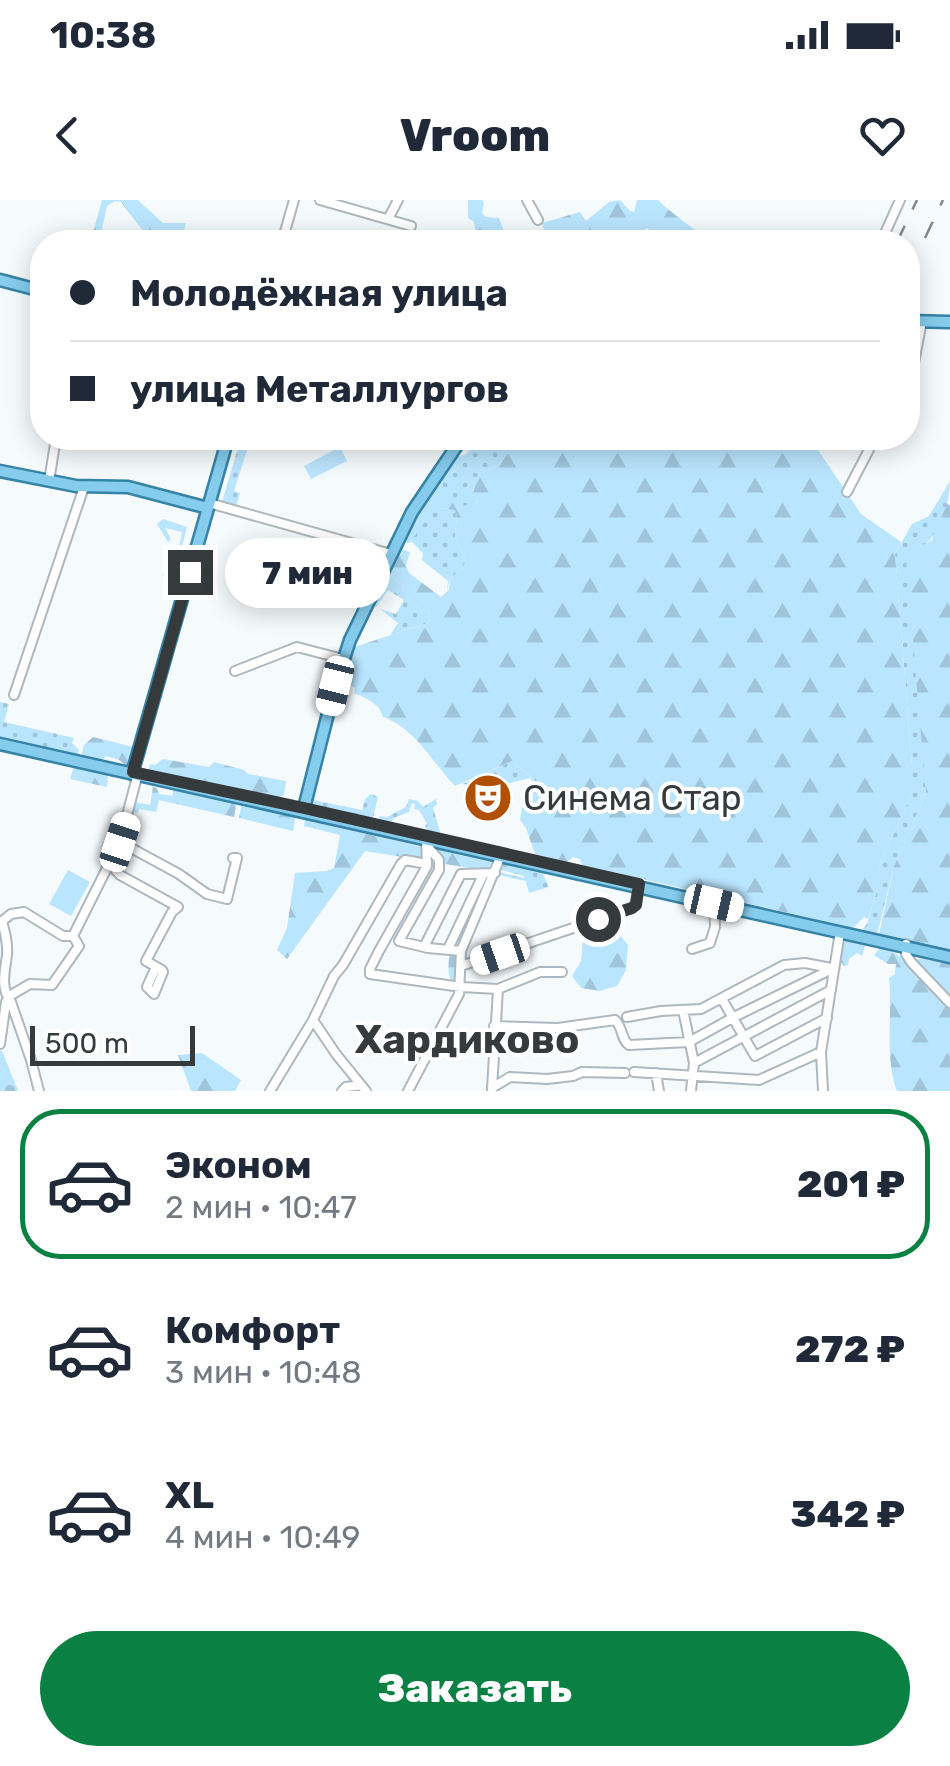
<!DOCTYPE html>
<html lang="ru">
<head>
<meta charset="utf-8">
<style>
  :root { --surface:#fff; --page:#f6f6f7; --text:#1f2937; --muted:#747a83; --line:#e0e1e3; --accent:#0b8043 }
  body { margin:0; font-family:Rubik,sans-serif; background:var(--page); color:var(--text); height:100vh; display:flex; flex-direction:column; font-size:38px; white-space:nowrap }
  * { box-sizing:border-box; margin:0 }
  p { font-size:32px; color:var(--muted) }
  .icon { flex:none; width:55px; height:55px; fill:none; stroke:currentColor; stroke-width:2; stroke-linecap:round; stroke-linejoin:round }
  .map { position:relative; height:891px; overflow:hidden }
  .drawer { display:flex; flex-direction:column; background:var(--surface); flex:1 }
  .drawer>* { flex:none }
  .top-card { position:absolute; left:30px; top:30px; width:890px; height:220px; border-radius:40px; box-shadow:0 5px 25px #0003; display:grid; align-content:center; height:220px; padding:0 40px; background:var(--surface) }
  .scale { position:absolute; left:30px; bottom:25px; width:165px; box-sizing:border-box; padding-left:10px; border:5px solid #353a3d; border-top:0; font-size:28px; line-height:35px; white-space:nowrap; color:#353a3d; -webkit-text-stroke:8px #fff; paint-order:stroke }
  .end { position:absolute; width:45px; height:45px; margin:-22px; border:12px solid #353a3d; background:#fff; box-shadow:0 0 0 5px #fff }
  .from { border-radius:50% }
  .bubble { position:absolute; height:70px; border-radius:35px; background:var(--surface); box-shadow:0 5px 25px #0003; font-size:32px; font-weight:800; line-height:70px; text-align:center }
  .car { position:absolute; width:30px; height:60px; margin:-30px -15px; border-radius:12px; box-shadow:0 0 8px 2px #0007; background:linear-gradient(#fff 24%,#345 0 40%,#fff 0 76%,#345 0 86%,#fff 0) }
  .top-card b { display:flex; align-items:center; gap:35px; height:95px; font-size:38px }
  .top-card b+b { border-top:2px solid var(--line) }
  .top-card i { width:25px; height:25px; background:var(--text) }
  ul { padding:18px 0 0; list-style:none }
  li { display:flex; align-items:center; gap:30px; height:150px; margin:0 20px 15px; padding:0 20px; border:5px solid transparent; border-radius:40px }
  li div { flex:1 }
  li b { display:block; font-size:38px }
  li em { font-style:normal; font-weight:800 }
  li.on { border-color:var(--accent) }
  li>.icon { width:90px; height:90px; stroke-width:1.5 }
  .cta { display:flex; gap:20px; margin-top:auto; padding:20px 40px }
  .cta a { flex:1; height:115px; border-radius:60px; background:var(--accent); color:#fff; font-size:40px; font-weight:800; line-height:115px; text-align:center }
  .status { display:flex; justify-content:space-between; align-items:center; height:70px; padding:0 50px; background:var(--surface); direction:ltr }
  .status svg { height:28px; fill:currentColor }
  header { display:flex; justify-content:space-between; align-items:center; height:130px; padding:0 40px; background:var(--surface); font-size:45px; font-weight:800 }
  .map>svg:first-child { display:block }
</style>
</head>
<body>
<div class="status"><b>10:38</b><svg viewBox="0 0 49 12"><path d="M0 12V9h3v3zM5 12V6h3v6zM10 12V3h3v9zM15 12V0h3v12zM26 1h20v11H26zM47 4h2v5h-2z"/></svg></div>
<header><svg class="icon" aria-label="back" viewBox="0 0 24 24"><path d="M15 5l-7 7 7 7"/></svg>Vroom<svg class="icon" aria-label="heart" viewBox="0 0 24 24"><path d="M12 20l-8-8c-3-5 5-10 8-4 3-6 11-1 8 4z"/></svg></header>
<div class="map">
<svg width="950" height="891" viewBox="0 0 950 891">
  <defs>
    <pattern id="grass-dots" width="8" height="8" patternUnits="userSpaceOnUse" patternTransform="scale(2.5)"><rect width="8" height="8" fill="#bae5fe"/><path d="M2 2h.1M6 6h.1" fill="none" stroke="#a0c5db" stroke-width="1.8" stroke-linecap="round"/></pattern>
    <pattern id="forest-firs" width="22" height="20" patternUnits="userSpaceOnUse" patternTransform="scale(2.5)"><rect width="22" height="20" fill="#bae5fe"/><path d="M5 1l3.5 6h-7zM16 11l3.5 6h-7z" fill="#a0c5db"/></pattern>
    <pattern id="cemetery-stones" width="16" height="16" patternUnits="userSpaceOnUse" patternTransform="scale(2.5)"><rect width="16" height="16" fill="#bae5fe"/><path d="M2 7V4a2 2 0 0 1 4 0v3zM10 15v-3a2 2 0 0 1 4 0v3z" fill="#a0c5db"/></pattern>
  </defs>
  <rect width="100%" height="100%" fill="#f5fafd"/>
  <path fill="url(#grass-dots)" d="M241 238H251L234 291 240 293 236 306 222 302Z
    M482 238H530L512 247 501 263 484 272 473 289 478 303 464 306 432 292V298L425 296 452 259 466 254Z
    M950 281C950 303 941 335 921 347L926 593 894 666 877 735 862 730 867 724 878 686V669L912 592V566L895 354 912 324 929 316Z
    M438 308 456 310 457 317 455 336 466 362 462 369 450 378 447 392 448 381 422 360 423 353 411 341 431 311Z
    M386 371 402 385 411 405 430 413 428 423 390 435 398 423 380 409 396 414 404 400 388 390 376 407 370 403Z
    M0 502 9 504 4 522 74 538 72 543 79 550 77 556 0 539Z
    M512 561 536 581 535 585 530 578 494 587 462 584Z
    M371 594 378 597 372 622 312 607 313 600 362 610 365 599Z
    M409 599 418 601 423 607 436 599 437 604 433 608 441 635 457 639 431 636 425 626 427 624 419 610 414 609 415 604 412 603 409 612 394 618 388 626 379 623V616L387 617 406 607Z
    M502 661 544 668 543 674 549 687 529 693 526 681 498 675V672L524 678V676L501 670Z"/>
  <path fill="url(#forest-firs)" d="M102 0H138L163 23H186L182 39 172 38 171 42H150C142 27 130 16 121 2L115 1 107 6 99 42H88L91 40Z
    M468 0H482L484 4 482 13 486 17 499 18 508 42H471L477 39 474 22 468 18Z
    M620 0 630 11 634 12 637 0H658C674 16 692 26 708 41L674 42 646 28 628 42H547L542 23 580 12 586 21 609 2Z
    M530 238H810L861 314 901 342 895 354 912 566V592L878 669V686L868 719 864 717 853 728 582 665 580 659 573 657 567 662 535 654 526 628 520 620 523 603 535 580 512 561 455 586C433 563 415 528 383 517 380 503 365 498 354 493L355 488 343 481 342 476 351 448 428 423 430 413 411 405 402 385 386 371 399 349 410 352 406 365 409 373 441 397 449 390 450 378 462 369 466 362 455 336 457 317 455 310 439 308 432 311 410 343 400 342 425 296 432 298V291L452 296 464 306 478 303V301L472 296 477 280 484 272 501 263 512 247Z
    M947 304 950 305V751L879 734 894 666 926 593 906 359 910 347 914 345 921 347 932 340Z
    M163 319 187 327 174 378 168 382 164 380 162 374 175 368 182 332 165 328 171 339 168 342 157 324Z
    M93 537 137 548 131 565 128 567 119 560 106 556 101 561 81 557 84 545Z
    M163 559 209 567 214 562 244 570 248 574 286 581 284 595 277 598 148 573 150 564 155 565Z
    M75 563 105 571 108 574 107 587 70 579Z
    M153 587 157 588 159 594 172 596 174 587 237 601 234 617 159 600 156 612 139 609 138 613 131 612 134 602 150 605Z
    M242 602 296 614 293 631 239 618Z
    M305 619 430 649 433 646 454 650V654L491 662 488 671 365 651 287 759 277 750 287 728 295 673 326 671 334 668 340 635 304 626Z
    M490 675 459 751 458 784H452C438 754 470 706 483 677Z
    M606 728 615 729 628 745 626 770 617 786 600 791 581 788 572 776 581 761 583 739 599 736Z
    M852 739 862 742 865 746 862 756 857 753 849 759 848 765 844 766 839 760 840 740Z
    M885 747 904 759 950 805V891H897C884 856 893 814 889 778L895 774 896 764H888L874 755 880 748Z
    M928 757 950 762V801L915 764V760Z
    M202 853 241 880 235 891H191L178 855Z"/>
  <path fill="url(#cemetery-stones)" d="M0 851H2L18 891H0Z"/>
  <path fill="#bae5fe" d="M340 247 347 261 311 279 304 266Z
    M68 670 90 682 71 716 49 704Z"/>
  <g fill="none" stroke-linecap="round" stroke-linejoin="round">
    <g stroke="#adb8bf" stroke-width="12">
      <path id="minor" d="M320 0 411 26
        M527 0 538 20
        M388 19 398 0
        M282 42 294 0
        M881 42 900 0
        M908 177 913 168 922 121
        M49 281 56 238
        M847 292 875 238
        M209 303 391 354
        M235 471 297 447 343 459
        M14 495 84 287
        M426 639 427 666 379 751 370 769V774L461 787 498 789 540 772H562
        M120 642 179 674 207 694 227 699 237 658H233
        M429 648 439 660V670L399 741 428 748 461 751
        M110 664 120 675 178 707 172 712 146 761 162 770 163 772 154 794 147 787 156 767
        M2 721C5 732 8 743 7 755 5 771 0 788 11 802L31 860 39 891
        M0 723 11 714 24 712 63 736H73
        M906 744V754L911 762 950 803
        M424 747 461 674 495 673
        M448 749 483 675
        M692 749 710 743 715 727 714 703
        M461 766 632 708 635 705 639 686
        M722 799 755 856 827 818
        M683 810 694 863 691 891
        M627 817 661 811 701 809 784 765 805 763 831 768
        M313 820 336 854 366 891
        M494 826 558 828 615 820C623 827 621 840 629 845L689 842 734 817 834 768
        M0 844 6 802 11 795 30 784 52 785 79 746 73 736 120 642 138 573
        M694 863 831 790
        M634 872 759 880 821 852
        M656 873 659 891
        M492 888 510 877 547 879 573 876 582 872 625 873
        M492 889 498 789
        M270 891 313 820 334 776 343 765 401 664 405 660 427 664
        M342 891 346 887 361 885
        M408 891 459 794 461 751 502 653
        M823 891 821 852 840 732"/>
    </g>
    <g stroke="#3583a7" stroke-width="15">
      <path id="major" d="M0 80 42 91
        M908 121 950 122
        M0 271 76 286 128 287 208 308
        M0 544 950 757
        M132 574 228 238
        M303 612 335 486 350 440 412 312 462 238"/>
    </g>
    <use href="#minor" stroke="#fff" stroke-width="8"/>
    <use href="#major" stroke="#86ccec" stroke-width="10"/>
    <path stroke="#82878a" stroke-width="2.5" stroke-dasharray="18 18" stroke-linecap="butt" d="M925 38 943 0
      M897 42 917 0"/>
  </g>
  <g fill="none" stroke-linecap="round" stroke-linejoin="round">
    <path stroke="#353a3d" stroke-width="12" d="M190 372 133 572 304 608 639 684 636 705 632 708 598 719"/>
  </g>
  <defs>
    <g id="theatre-disc" transform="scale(2.5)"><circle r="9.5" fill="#af5003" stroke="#fff"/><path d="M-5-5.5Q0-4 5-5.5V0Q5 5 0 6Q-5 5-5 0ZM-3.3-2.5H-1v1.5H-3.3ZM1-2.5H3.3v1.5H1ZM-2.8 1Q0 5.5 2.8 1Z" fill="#fff"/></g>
  </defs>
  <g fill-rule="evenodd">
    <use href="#theatre-disc" x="488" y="598"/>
  </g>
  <g text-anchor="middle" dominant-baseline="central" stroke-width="8" stroke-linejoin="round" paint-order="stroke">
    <g font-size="35" fill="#353a3d" stroke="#fff" text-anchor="start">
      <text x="523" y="598">Синема Стар</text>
    </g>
    <g font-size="40" font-weight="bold" fill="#353a3d" stroke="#fff">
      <text x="467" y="839">Хардиково</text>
    </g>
  </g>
</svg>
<div class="scale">500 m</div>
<i class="end from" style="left:598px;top:719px"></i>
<i class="end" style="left:190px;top:372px"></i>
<div class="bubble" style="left:225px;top:338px;width:165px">7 мин</div>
<i class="car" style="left:335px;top:486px;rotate:194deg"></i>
<i class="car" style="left:120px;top:642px;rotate:18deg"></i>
<i class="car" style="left:714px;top:703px;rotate:103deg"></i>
<i class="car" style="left:500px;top:754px;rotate:251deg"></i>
<div class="top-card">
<b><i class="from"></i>Молодёжная улица</b>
<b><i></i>улица Металлургов</b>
</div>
</div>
<section class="drawer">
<ul>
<li class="on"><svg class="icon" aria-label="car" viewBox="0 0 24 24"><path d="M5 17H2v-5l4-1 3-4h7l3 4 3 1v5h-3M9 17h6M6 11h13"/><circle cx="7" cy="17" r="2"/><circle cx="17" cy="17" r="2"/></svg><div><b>Эконом</b><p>2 мин · 10:47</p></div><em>201 ₽</em></li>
<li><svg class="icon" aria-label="car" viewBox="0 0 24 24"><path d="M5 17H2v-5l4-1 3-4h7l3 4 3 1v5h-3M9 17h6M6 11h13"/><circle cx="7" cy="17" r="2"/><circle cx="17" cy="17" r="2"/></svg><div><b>Комфорт</b><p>3 мин · 10:48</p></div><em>272 ₽</em></li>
<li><svg class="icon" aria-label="car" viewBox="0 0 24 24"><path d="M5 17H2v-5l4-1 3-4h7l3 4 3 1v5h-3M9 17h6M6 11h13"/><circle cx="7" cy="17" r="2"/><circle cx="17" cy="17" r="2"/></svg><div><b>XL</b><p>4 мин · 10:49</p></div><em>342 ₽</em></li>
</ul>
<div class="cta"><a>Заказать</a></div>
</section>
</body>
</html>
